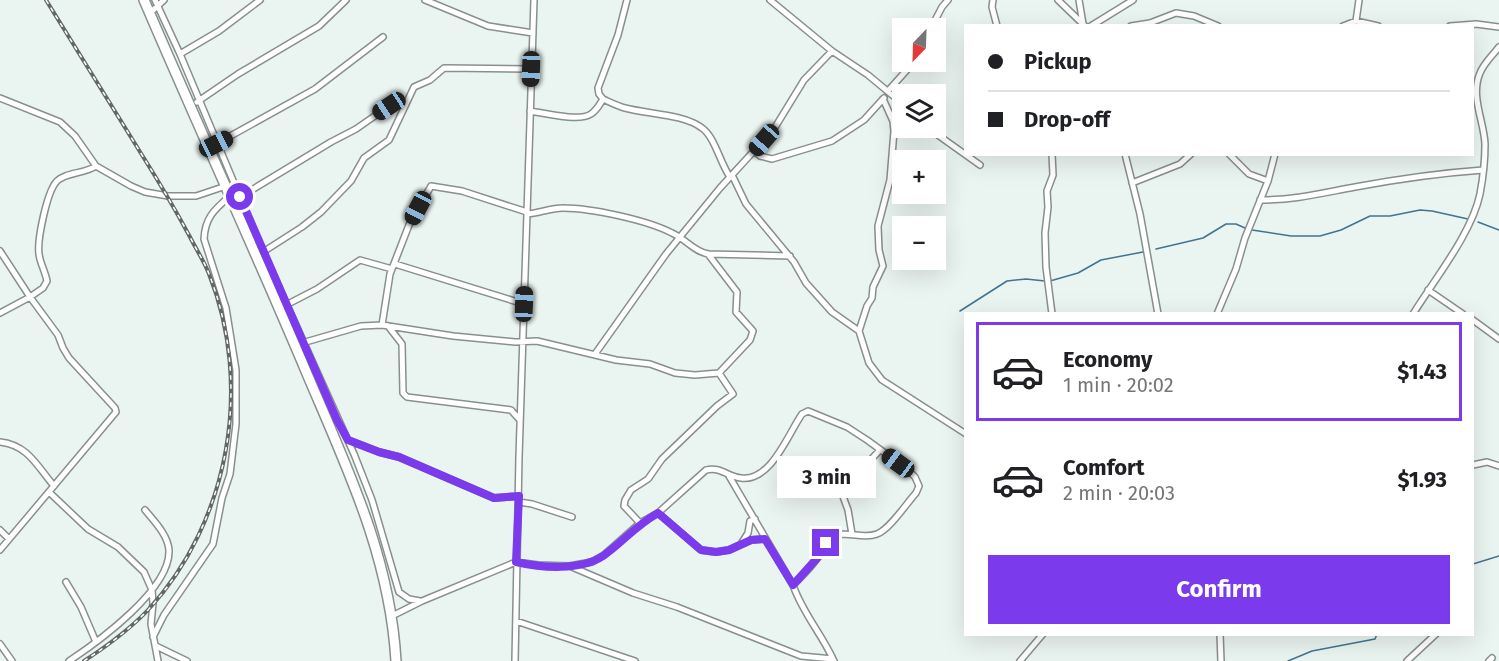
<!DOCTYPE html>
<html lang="en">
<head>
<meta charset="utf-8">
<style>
  :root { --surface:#fff; --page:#f6f6f6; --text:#202124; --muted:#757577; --line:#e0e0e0; --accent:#7c3aed }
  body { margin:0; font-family:"Fira Sans",sans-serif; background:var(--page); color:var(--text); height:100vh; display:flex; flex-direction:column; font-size:22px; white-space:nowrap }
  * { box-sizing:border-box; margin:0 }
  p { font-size:20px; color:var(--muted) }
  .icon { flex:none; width:33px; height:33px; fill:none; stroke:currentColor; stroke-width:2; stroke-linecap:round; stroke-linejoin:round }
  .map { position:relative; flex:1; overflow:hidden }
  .details { position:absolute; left:964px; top:312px; width:510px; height:324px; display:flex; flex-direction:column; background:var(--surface); border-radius:0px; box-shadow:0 6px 24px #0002 }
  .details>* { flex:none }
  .banner { position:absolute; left:964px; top:24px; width:510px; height:132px; border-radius:0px; box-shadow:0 6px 24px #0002; display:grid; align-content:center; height:132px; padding:0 24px; background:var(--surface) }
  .needle { width:39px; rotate:203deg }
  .controls { position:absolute; left:892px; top:18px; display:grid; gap:12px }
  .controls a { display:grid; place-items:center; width:54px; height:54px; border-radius:0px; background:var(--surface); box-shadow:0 6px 24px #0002; font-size:30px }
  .end { position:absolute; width:27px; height:27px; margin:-14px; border:8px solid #7c3aed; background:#fff; box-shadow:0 0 0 3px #fff }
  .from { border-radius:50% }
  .bubble { position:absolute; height:42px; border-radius:0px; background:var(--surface); box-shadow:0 6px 24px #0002; font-size:20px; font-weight:700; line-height:42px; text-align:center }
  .car { position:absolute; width:18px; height:36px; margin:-18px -9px; border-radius:8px; box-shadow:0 0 4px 2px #0007; background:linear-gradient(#222 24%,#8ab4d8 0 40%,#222 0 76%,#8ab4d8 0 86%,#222 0) }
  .banner b { display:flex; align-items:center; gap:21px; height:57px; font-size:22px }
  .banner b+b { border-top:2px solid var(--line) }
  .banner i { width:15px; height:15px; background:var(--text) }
  ul { padding:10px 0 0; list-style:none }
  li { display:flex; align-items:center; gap:18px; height:99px; margin:0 12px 9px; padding:0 12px; border:3px solid transparent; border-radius:0px }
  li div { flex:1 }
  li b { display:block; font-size:22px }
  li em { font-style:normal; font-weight:700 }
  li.active { border-color:var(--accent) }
  li>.icon { width:54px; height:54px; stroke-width:1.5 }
  .primary-button { display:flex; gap:12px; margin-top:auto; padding:12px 24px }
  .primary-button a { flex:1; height:69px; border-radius:0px; background:var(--accent); color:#fff; font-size:24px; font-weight:700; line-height:69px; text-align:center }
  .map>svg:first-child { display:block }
</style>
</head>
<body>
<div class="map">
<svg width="1499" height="661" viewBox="0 0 1499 661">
  <rect width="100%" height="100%" fill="#eaf4f1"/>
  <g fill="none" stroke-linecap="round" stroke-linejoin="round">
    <path stroke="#417490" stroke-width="1.5" d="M1478 222 1499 230
      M1252 230 1291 236H1320L1341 230 1370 216H1390L1420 210 1432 211 1468 219
      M1156 249 1203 238 1226 224H1236L1245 228
      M1050 281 1078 273 1101 260 1143 252
      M960 311 1007 281 1026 279 1045 281
      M1473 564 1499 556
      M1288 661 1312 651 1375 639 1377 634"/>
    <g stroke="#88908e" stroke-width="8">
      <path id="street" d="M155 0 180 54 263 252 354 454 372 500 399 592 409 599 420 601
        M425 0 488 26 533 33
        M770 0 832 51 868 75 903 104
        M993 0 992 7 997 26
        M1058 0 1085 26
        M1079 0 1083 24
        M150 13 164 0
        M1356 21 1359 0
        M1091 26 1133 0
        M1131 26 1150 23 1176 13 1194 16 1218 26
        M1343 26 1356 21 1378 26
        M1450 26 1476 24 1499 27
        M931 28 942 7 948 0
        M180 54 219 31 260 0
        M888 91 914 62
        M0 98 60 122 75 136 96 166 131 186 145 192 168 196H196L226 186
        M603 99 599 94 598 88 618 35 627 0
        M197 102 238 74 319 26 346 0
        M530 111C544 113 579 122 591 114 597 110 600 104 603 99 610 102 617 106 625 108 647 114 684 114 702 128 715 137 720 163 730 177
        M928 128 980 165
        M216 144 315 89 383 37
        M755 151 760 156 772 159 832 141 864 120 884 98
        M1052 154 1053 175 1047 191 1048 207 1045 233 1046 267 1052 314
        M1125 154 1140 214 1158 314
        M1229 154 1249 174 1268 181
        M732 175 746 204 794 262 806 283 832 312 859 331 869 363 882 380 966 434
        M1132 183 1180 164 1191 154
        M240 197 331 142 356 129 389 106 405 104
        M1260 200C1295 200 1322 193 1355 187 1398 179 1441 173 1483 170
        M527 214C539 213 551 208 563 208 591 208 647 220 672 233 686 239 693 251 708 254L790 256
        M0 251 30 297 0 313
        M263 252 302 227 321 212 351 181 364 158 389 140 414 87 430 80 444 68 531 69
        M395 264 524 304
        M1428 290 1463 314
        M286 305 317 289 360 260 392 269
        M1217 314 1236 269 1245 238 1268 181 1275 154
        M1413 314C1434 280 1472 233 1480 194 1483 178 1485 161 1485 144 1484 121 1470 96 1480 73 1484 63 1493 55 1499 47
        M1473 320 1499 339
        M382 325 390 274 409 225 431 186 462 191 527 212
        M388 326 402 344 403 393 407 397 511 410 520 420
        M859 331 867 306 872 298 873 287 883 266 879 250 878 226 890 180 894 131 893 121 883 99
        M302 343 361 326 382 325 453 336 515 342 537 341 616 360 650 364 675 373 695 375 719 373 750 340 753 331 736 312 737 292 708 254
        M595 354 666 254 720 188 774 129 804 80 832 51
        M348 440 379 452 399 457 494 498 519 496
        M0 442C28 445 37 466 54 486
        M1473 465 1487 462 1499 466
        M729 476 793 585C802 612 821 633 833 659
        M49 492 88 529 118 547 144 572 152 590 153 603 151 624 158 661
        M519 502 532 504 572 517
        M658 513 701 550 716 552 729 550 751 540 765 539
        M640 523 624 506 625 500 631 490 648 479 662 459 717 406 733 394 719 373
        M0 530 9 539
        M852 534 848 510 841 491 880 450
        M741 544 748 533 750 521 755 519
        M0 550 116 412 115 408 69 358 63 348 58 335 30 297 43 288 47 281C45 271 40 263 39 254 37 240 47 191 57 181 66 172 84 174 96 166
        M572 567 633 593 677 607 801 656 833 659 834 661
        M66 582 81 607 96 642
        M392 616 422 601 516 562 538 565 569 566 592 562 604 555 640 523 658 513 706 470C720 466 728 477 741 478 771 482 788 434 802 414L808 411 847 427 867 440 907 469 915 477 919 486 916 493C906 504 890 529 877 534 862 540 845 529 831 538 823 542 822 551 818 557 811 568 802 576 793 585
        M516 621 635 661
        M1220 634 1221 661
        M153 637 164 615 213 544 222 498 230 474 236 424V370L226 308 204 239C205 217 215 209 231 195
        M0 644 12 661
        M156 646 187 661
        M69 661C98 642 171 589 169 550 168 535 154 521 145 510
        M515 661 519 457 534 0
        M1020 661 1043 634
        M1407 661 1436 634
        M1489 661 1492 658"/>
    </g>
    <g stroke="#88908e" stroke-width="12">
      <path id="primary" d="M144 0C198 126 255 250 308 376 348 470 390 557 396 661"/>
    </g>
    <use href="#street" stroke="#fff" stroke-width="5"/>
    <use href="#primary" stroke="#fff" stroke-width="9"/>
    <g stroke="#626867" stroke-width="4">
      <path id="rail" d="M46 0C78 52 110 103 142 155 159 182 175 209 190 237 196 249 204 261 209 274 253 385 230 521 148 610 129 630 107 646 84 661"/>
    </g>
    <use href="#rail" stroke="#fff" stroke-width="1.5" stroke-dasharray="4.5" stroke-linecap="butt"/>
  </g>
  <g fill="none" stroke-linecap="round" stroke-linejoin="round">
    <path stroke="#7c3aed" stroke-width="8" d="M240 197 337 420 348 440 379 452 399 457 494 498 519 496 516 562C542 568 580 571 603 556 623 542 635 526 658 513L701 550 716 552 729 550 751 540 765 539 793 585 819 556 826 543"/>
  </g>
</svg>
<div class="controls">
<a><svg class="needle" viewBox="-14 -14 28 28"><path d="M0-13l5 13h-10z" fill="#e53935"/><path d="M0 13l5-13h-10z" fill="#757577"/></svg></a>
<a><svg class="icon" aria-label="layers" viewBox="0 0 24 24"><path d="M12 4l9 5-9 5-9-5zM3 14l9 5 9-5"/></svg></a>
<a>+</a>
<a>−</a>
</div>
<i class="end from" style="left:240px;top:197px"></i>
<i class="end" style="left:826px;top:543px"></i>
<div class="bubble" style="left:777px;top:456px;width:99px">3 min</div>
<i class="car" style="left:531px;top:69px;rotate:182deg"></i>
<i class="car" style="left:389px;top:106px;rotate:237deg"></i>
<i class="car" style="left:764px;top:140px;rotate:221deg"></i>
<i class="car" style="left:216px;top:144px;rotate:63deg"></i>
<i class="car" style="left:418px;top:208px;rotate:208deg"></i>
<i class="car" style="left:524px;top:304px;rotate:2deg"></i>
<i class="car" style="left:898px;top:463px;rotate:306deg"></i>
<div class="banner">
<b><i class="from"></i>Pickup</b>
<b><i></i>Drop-off</b>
</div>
<section class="details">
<ul>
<li class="active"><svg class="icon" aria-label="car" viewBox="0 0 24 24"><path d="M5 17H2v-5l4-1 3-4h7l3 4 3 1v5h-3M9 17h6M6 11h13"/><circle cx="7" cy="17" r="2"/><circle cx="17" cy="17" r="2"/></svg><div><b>Economy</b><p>1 min · 20:02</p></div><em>$1.43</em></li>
<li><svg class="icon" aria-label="car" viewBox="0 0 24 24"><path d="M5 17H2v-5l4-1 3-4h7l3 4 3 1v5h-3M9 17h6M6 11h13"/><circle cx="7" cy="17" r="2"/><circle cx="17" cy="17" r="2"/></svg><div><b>Comfort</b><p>2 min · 20:03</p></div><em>$1.93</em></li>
</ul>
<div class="primary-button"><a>Confirm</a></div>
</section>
</div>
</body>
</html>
